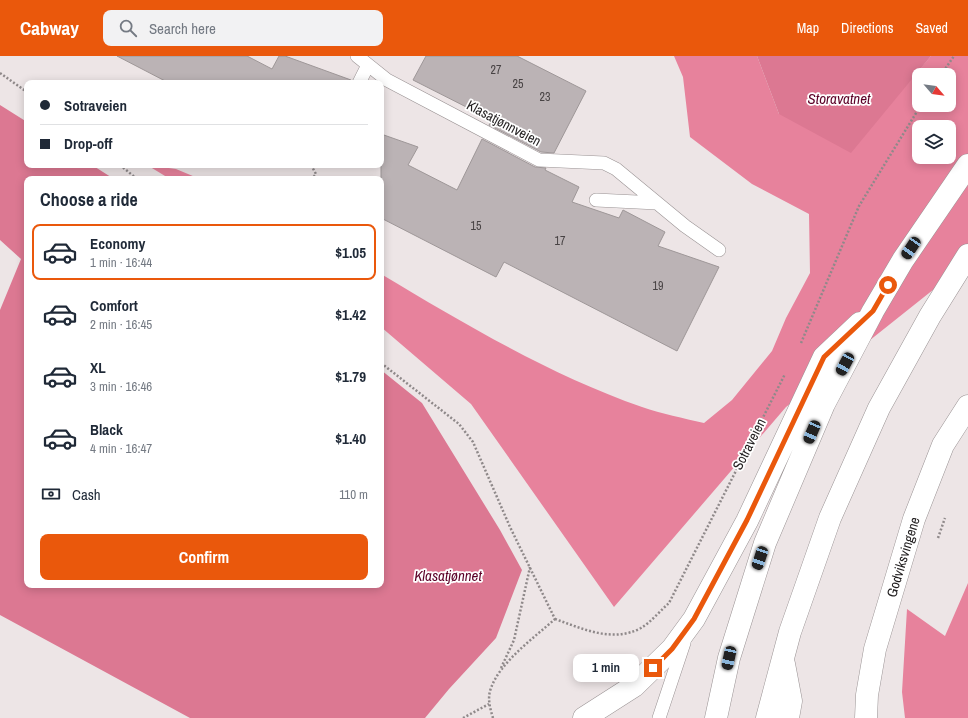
<!DOCTYPE html>
<html lang="en">
<head>
<meta charset="utf-8">
<style>
  :root { --surface:#fff; --page:#f2f2f3; --text:#1f2937; --muted:#747a83; --line:#e0e1e3; --accent:#ea580c }
  body { margin:0; font-family:"Archivo Narrow",sans-serif; background:var(--page); color:var(--text); height:100vh; display:flex; flex-direction:column; font-size:15px; white-space:nowrap }
  * { box-sizing:border-box; margin:0 }
  p { font-size:13px; color:var(--muted) }
  .icon { flex:none; width:22px; height:22px; fill:none; stroke:currentColor; stroke-width:2; stroke-linecap:round; stroke-linejoin:round }
  .map { position:relative; flex:1; overflow:hidden }
  .panel { position:absolute; left:24px; top:120px; width:360px; height:412px; display:flex; flex-direction:column; background:var(--surface); border-radius:8px; box-shadow:0 2px 10px #0003 }
  .panel>* { flex:none }
  .hud { position:absolute; left:24px; top:24px; width:360px; height:88px; border-radius:8px; box-shadow:0 2px 10px #0003; display:grid; align-content:center; height:88px; padding:0 16px; background:var(--surface) }
  .needle { width:26px; rotate:118deg }
  .tools { position:absolute; left:912px; top:12px; display:grid; gap:8px }
  .tools a { display:grid; place-items:center; width:44px; height:44px; border-radius:8px; background:var(--surface); box-shadow:0 2px 10px #0003; font-size:20px }
  .end { position:absolute; width:18px; height:18px; margin:-9px; border:5px solid #ea580c; background:#fff; box-shadow:0 0 0 2px #fff }
  .from { border-radius:50% }
  .bubble { position:absolute; height:28px; border-radius:8px; background:var(--surface); box-shadow:0 2px 10px #0003; font-size:13px; font-weight:800; line-height:28px; text-align:center }
  .car { position:absolute; width:12px; height:24px; margin:-12px -6px; border-radius:5px; box-shadow:0 0 3px 1px #0007; background:linear-gradient(#222 24%,#8ab4d8 0 40%,#222 0 76%,#8ab4d8 0 86%,#222 0) }
  .hud b { display:flex; align-items:center; gap:14px; height:38px; font-size:15px }
  .hud b+b { border-top:1px solid var(--line) }
  .hud i { width:10px; height:10px; background:var(--text) }
  ul { padding:0; list-style:none }
  li { display:flex; align-items:center; gap:12px; height:56px; margin:0 8px 6px; padding:0 8px; border:2px solid transparent; border-radius:8px }
  li div { flex:1 }
  li b { display:block; font-size:15px }
  li em { font-style:normal; font-weight:800 }
  li.current { border-color:var(--accent) }
  li>.icon { width:36px; height:36px; stroke-width:1.5 }
  h2 { padding:0 16px; font-size:18px; line-height:48px }
  .pay { display:flex; align-items:center; gap:10px; height:44px; padding:0 16px; font-size:15px }
  .pay p { margin-inline-start:auto }
  .action { display:flex; gap:8px; margin-top:auto; padding:8px 16px }
  .action a { flex:1; height:46px; border-radius:8px; background:var(--accent); color:#fff; font-size:16px; font-weight:800; line-height:46px; text-align:center }
  header { display:flex; align-items:center; gap:24px; box-sizing:border-box; height:56px; padding:0 20px; background:var(--accent); color:#fff }
  header strong { font-size:19px }
  nav { display:flex; gap:22px; margin-inline-start:auto; font-size:14px }
  .search { width:280px; height:36px; background:var(--page); display:flex; align-items:center; gap:10px; box-sizing:border-box; padding:0 14px; border-radius:8px; color:var(--muted); font-size:15px }
  .map>svg:first-child { display:block }
</style>
</head>
<body>
<header>
<strong>Cabway</strong>
<div class="search"><svg class="icon" aria-label="search" viewBox="0 0 24 24"><circle cx="10" cy="10" r="6"/><path d="M15 15l6 6"/></svg>Search here</div>
<nav><a>Map</a><a>Directions</a><a>Saved</a></nav>
</header>
<div class="map">
<svg width="968" height="662" viewBox="0 0 968 662">
  <rect width="100%" height="100%" fill="#ede5e6"/>
  <path fill="#e7829c" fill-rule="evenodd" d="M674 0H757L779 58 907 28 931 0H968V206L786 351 614 551 471 348 381 271V218C463 267 552 320 642 351 662 358 683 362 704 367L732 344 772 295 786 262 810 217 809 158 752 128 690 81 683 21ZM919 19H949V49H919ZM919 71H949V101H919Z
    M147 109 176 113 200 123H170Z
    M968 527V662H905L902 636 907 553 945 580Z"/>
  <path fill="#dc7892" d="M757 0H931L851 97 779 58Z
    M0 49 27 66V109H92L114 123H27V529H381V314L422 347 500 474 522 514 496 582 449 633 425 662H190L0 559V254L21 203 0 184Z"/>
  <path fill="#bbb3b5" stroke="#9e9798" d="M117 0H247L272 13 279 0H285L351 24 350 27H169Z
    M426 0H517L586 35 554 97 541 96 489 69 492 64 413 24Z
    M381 78 418 91 408 109 457 134 482 83 535 111 546 112 545 114 579 131 572 146 619 162 623 154 665 176 658 190 719 211 677 295 504 206 496 221 381 162Z"/>
  <g fill="none" stroke-linecap="round" stroke-linejoin="round">
    <g stroke="#9a9394" stroke-width="14">
      <path id="lane" d="M357 0 387 24 539 104 604 107 616 113 685 170 719 194
        M359 27 368 9
        M596 144 657 147
        M659 662 684 587"/>
    </g>
    <g stroke="#9a9394" stroke-width="23">
      <path id="secondary" d="M866 662 867 639 875 593 914 463 943 389 968 350"/>
    </g>
    <g stroke="#9a9394" stroke-width="23">
      <path id="highway" d="M784 608 791 645 788 662
        M584 662 634 630 672 593 694 563 747 465 824 301 860 267
        M716 662 729 602 765 487 824 348 873 255 903 204 968 109
        M767 662 790 576 830 462 879 352 930 260 968 199"/>
    </g>
    <path stroke="#8f898a" stroke-width="2.5" stroke-dasharray="2 2" stroke-linecap="butt" d="M0 17 27 36
      M941 19 954 0
      M120 109 137 123
      M311 109 316 118 312 123
      M801 287 859 150 921 49
      M381 307 459 368 473 386 510 471 555 563
      M938 482 945 462
      M555 563C583 573 613 587 641 572 651 566 660 555 669 547L785 318
      M501 612 514 584 530 511
      M463 662 489 648
      M493 662C490 652 487 642 491 632 500 606 535 581 555 563"/>
    <use href="#lane" stroke="#fff" stroke-width="13"/>
    <use href="#secondary" stroke="#fff" stroke-width="22"/>
    <use href="#highway" stroke="#fff" stroke-width="22"/>
  </g>
  <g fill="none" stroke-linecap="round" stroke-linejoin="round">
    <path stroke="#ea580c" stroke-width="5" d="M653 612 672 593 694 563 747 464 824 301 873 255 888 229"/>
  </g>
  <g text-anchor="middle" dominant-baseline="central" stroke-width="3.5" stroke-linejoin="round" paint-order="stroke">
    <g font-size="12" fill="#484344">
      <text x="496" y="14">27</text>
      <text x="518" y="28">25</text>
      <text x="545" y="41">23</text>
      <text x="476" y="170">15</text>
      <text x="560" y="185">17</text>
      <text x="658" y="230">19</text>
    </g>
    <g font-size="14" fill="#211e1f" stroke="#fff">
      <text transform="translate(504 67) rotate(28)">Klasatjønnveien</text>
      <text transform="translate(749 388) rotate(-63)">Sotraveien</text>
      <text transform="translate(903 501) rotate(-73)">Godviksvingene</text>
    </g>
    <g font-size="15" font-style="italic" fill="#5c0027" stroke="#fff">
      <text x="839" y="42">Storavatnet</text>
      <text x="448" y="519">Klasatjønnet</text>
    </g>
  </g>
</svg>
<div class="tools">
<a><svg class="needle" viewBox="-14 -14 28 28"><path d="M0-13l5 13h-10z" fill="#e53935"/><path d="M0 13l5-13h-10z" fill="#747a83"/></svg></a>
<a><svg class="icon" aria-label="layers" viewBox="0 0 24 24"><path d="M12 4l9 5-9 5-9-5zM3 14l9 5 9-5"/></svg></a>
</div>
<i class="end from" style="left:888px;top:229px"></i>
<i class="end" style="left:653px;top:612px"></i>
<div class="bubble" style="left:573px;top:598px;width:66px">1 min</div>
<i class="car" style="left:911px;top:192px;rotate:214deg"></i>
<i class="car" style="left:845px;top:308px;rotate:208deg"></i>
<i class="car" style="left:812px;top:376px;rotate:203deg"></i>
<i class="car" style="left:760px;top:502px;rotate:198deg"></i>
<i class="car" style="left:729px;top:602px;rotate:192deg"></i>
<div class="hud">
<b><i class="from"></i>Sotraveien</b>
<b><i></i>Drop-off</b>
</div>
<section class="panel">
<h2>Choose a ride</h2>
<ul>
<li class="current"><svg class="icon" aria-label="car" viewBox="0 0 24 24"><path d="M5 17H2v-5l4-1 3-4h7l3 4 3 1v5h-3M9 17h6M6 11h13"/><circle cx="7" cy="17" r="2"/><circle cx="17" cy="17" r="2"/></svg><div><b>Economy</b><p>1 min · 16:44</p></div><em>$1.05</em></li>
<li><svg class="icon" aria-label="car" viewBox="0 0 24 24"><path d="M5 17H2v-5l4-1 3-4h7l3 4 3 1v5h-3M9 17h6M6 11h13"/><circle cx="7" cy="17" r="2"/><circle cx="17" cy="17" r="2"/></svg><div><b>Comfort</b><p>2 min · 16:45</p></div><em>$1.42</em></li>
<li><svg class="icon" aria-label="car" viewBox="0 0 24 24"><path d="M5 17H2v-5l4-1 3-4h7l3 4 3 1v5h-3M9 17h6M6 11h13"/><circle cx="7" cy="17" r="2"/><circle cx="17" cy="17" r="2"/></svg><div><b>XL</b><p>3 min · 16:46</p></div><em>$1.79</em></li>
<li><svg class="icon" aria-label="car" viewBox="0 0 24 24"><path d="M5 17H2v-5l4-1 3-4h7l3 4 3 1v5h-3M9 17h6M6 11h13"/><circle cx="7" cy="17" r="2"/><circle cx="17" cy="17" r="2"/></svg><div><b>Black</b><p>4 min · 16:47</p></div><em>$1.40</em></li>
</ul>
<div class="pay"><svg class="icon" aria-label="cash" viewBox="0 0 24 24"><path d="M3 7h18v10H3z"/><circle cx="12" cy="12" r="2"/></svg>Cash<p>110 m</p></div>
<div class="action"><a>Confirm</a></div>
</section>
</div>
</body>
</html>
